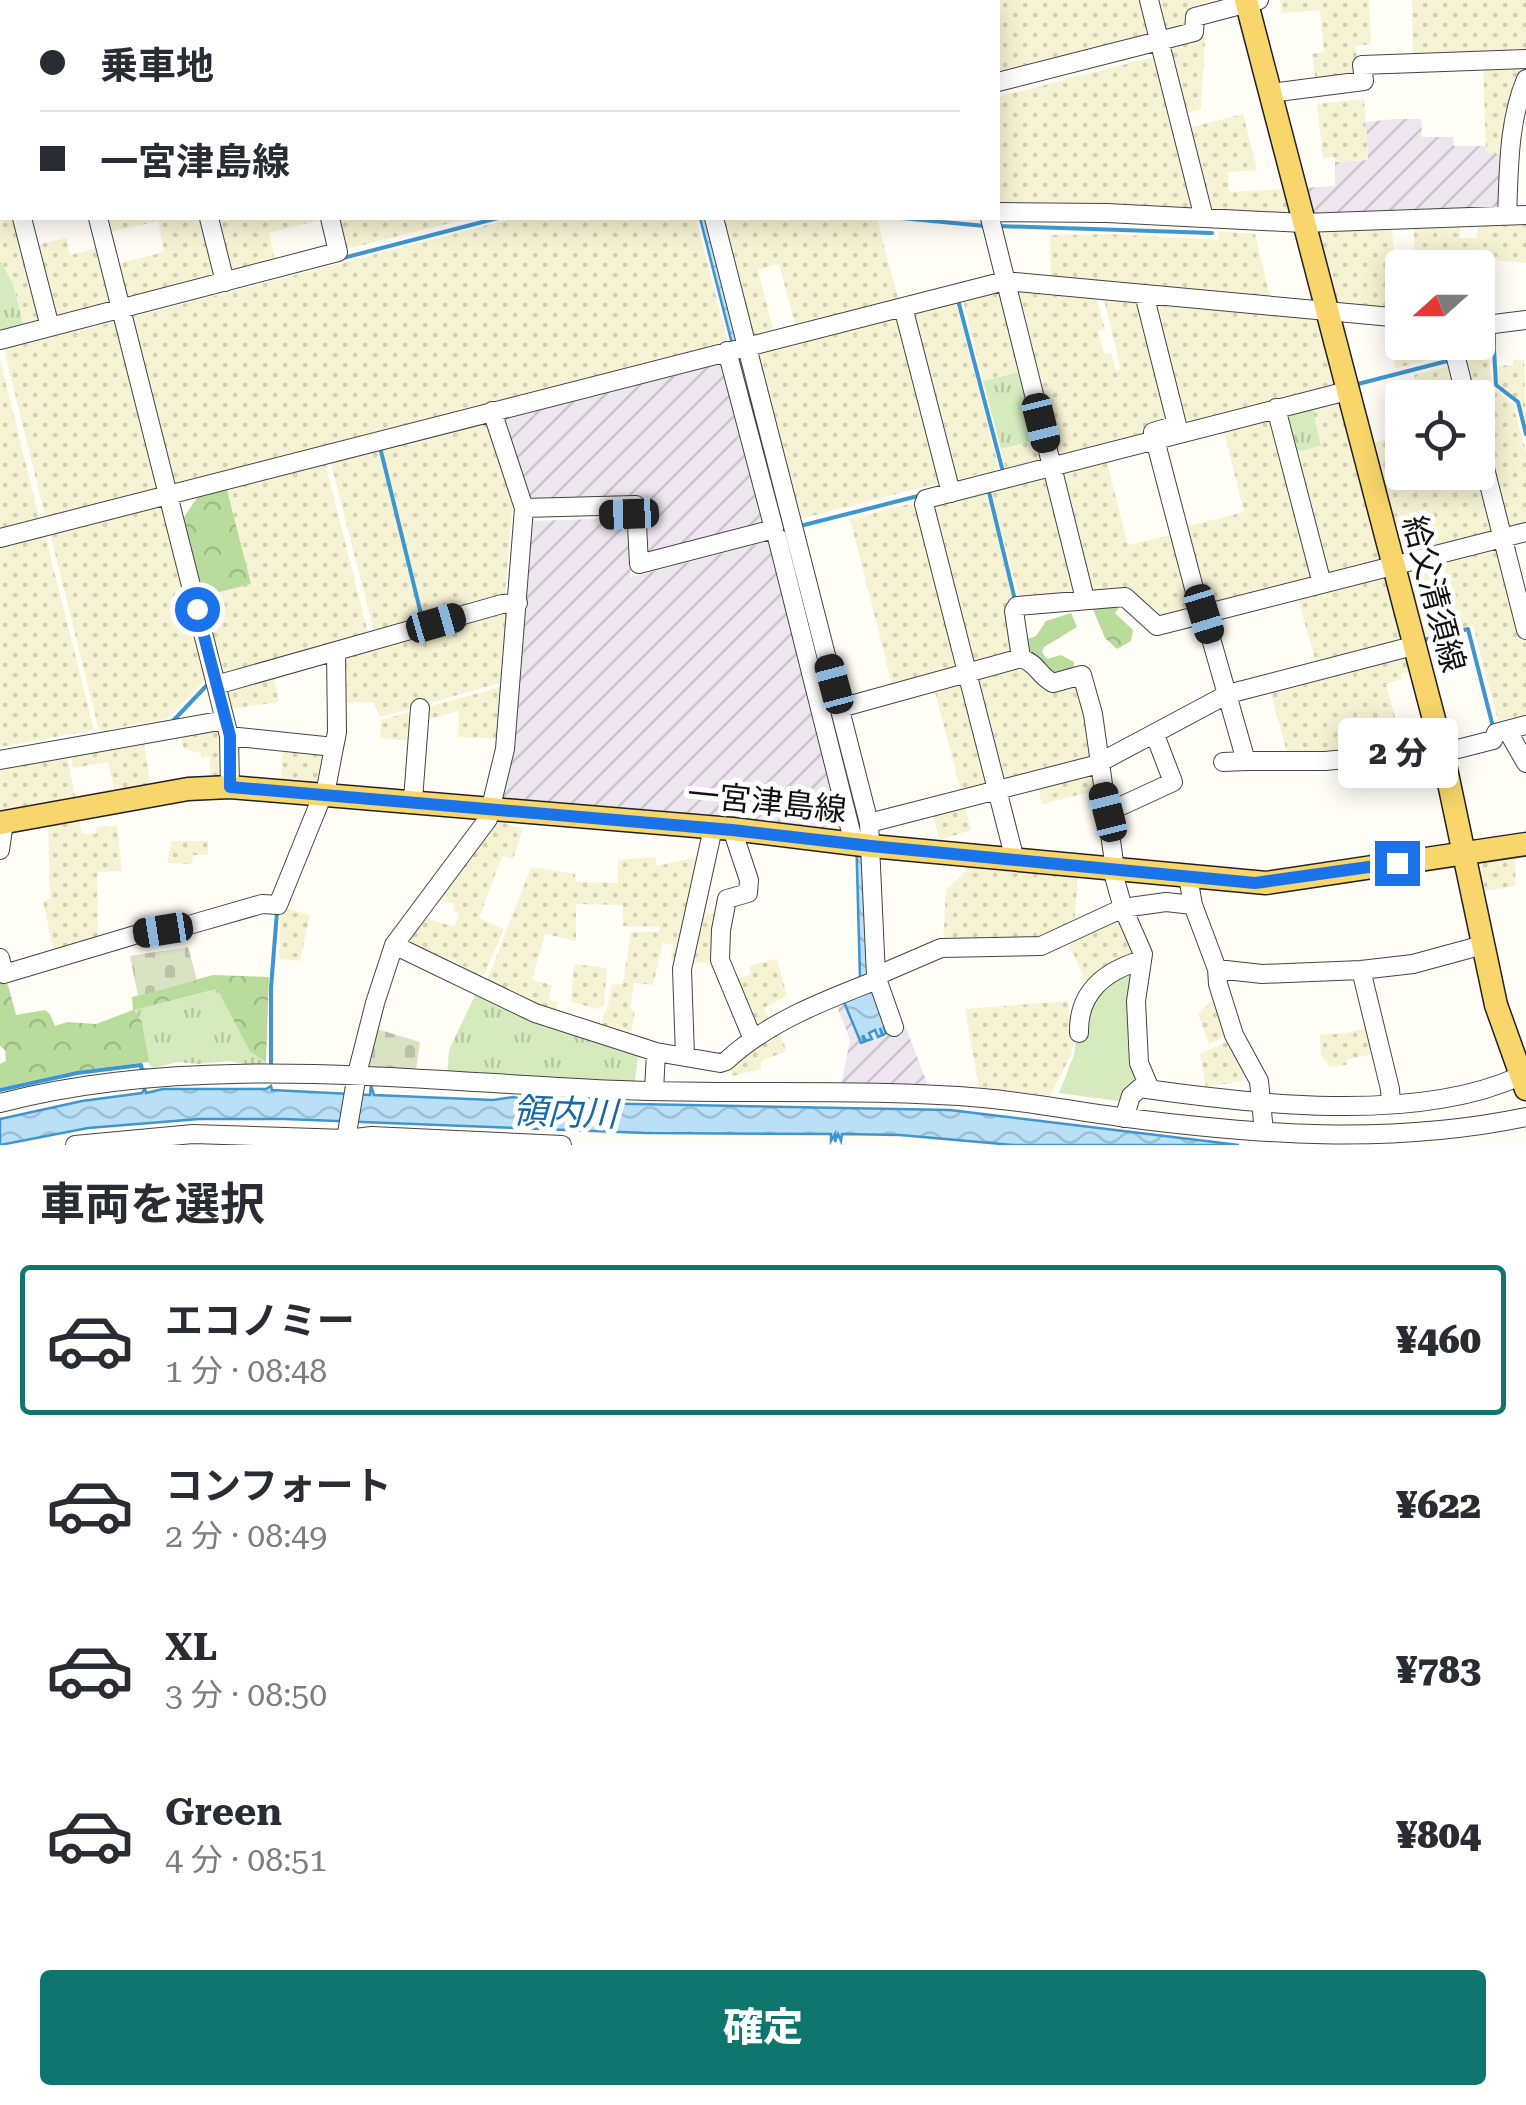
<!DOCTYPE html>
<html lang="ja">
<head>
<meta charset="utf-8">
<style>
  :root { --surface:#fff; --page:#f2f2f3; --text:#2b2b33; --muted:#7c7c81; --line:#e1e1e2; --accent:#0f766e }
  body { margin:0; font-family:"Roboto Serif","Noto Sans JP",serif; background:var(--page); color:var(--text); height:100vh; display:flex; flex-direction:column; font-size:38px; white-space:nowrap }
  * { box-sizing:border-box; margin:0 }
  p { font-size:32px; color:var(--muted) }
  .icon { flex:none; width:55px; height:55px; fill:none; stroke:currentColor; stroke-width:2; stroke-linecap:round; stroke-linejoin:round }
  .map { position:relative; height:1145px; overflow:hidden }
  .panel { display:flex; flex-direction:column; background:var(--surface); flex:1 }
  .panel>* { flex:none }
  .top-card { position:absolute; left:0px; top:0px; width:1000px; height:220px; box-shadow:0 5px 25px #0003; display:grid; align-content:center; height:220px; padding:0 40px; background:var(--surface) }
  .needle { width:65px; rotate:249deg }
  .tools { position:absolute; left:1385px; top:250px; display:grid; gap:20px }
  .tools a { display:grid; place-items:center; width:110px; height:110px; border-radius:10px; background:var(--surface); box-shadow:0 5px 25px #0003; font-size:50px }
  .end { position:absolute; width:45px; height:45px; margin:-22px; border:12px solid #1a73e8; background:#fff; box-shadow:0 0 0 5px #fff }
  .from { border-radius:50% }
  .bubble { position:absolute; height:70px; border-radius:10px; background:var(--surface); box-shadow:0 5px 25px #0003; font-size:32px; font-weight:800; line-height:70px; text-align:center }
  .car { position:absolute; width:30px; height:60px; margin:-30px -15px; border-radius:12px; box-shadow:0 0 8px 2px #0007; background:linear-gradient(#222 24%,#8ab4d8 0 40%,#222 0 76%,#8ab4d8 0 86%,#222 0) }
  .top-card b { display:flex; align-items:center; gap:35px; height:95px; font-size:38px }
  .top-card b+b { border-top:2px solid var(--line) }
  .top-card i { width:25px; height:25px; background:var(--text) }
  ul { padding:0; list-style:none }
  li { display:flex; align-items:center; gap:30px; height:150px; margin:0 20px 15px; padding:0 20px; border:5px solid transparent; border-radius:10px }
  li div { flex:1 }
  li b { display:block; font-size:38px }
  li em { font-style:normal; font-weight:800 }
  li.active { border-color:var(--accent) }
  li>.icon { width:90px; height:90px; stroke-width:1.5 }
  h2 { padding:0 40px; font-size:45px; line-height:120px }
  .button { display:flex; gap:20px; margin-top:auto; padding:20px 40px }
  .button a { flex:1; height:115px; border-radius:10px; background:var(--accent); color:#fff; font-size:40px; font-weight:800; line-height:115px; text-align:center }
  .map>svg:first-child { display:block }
</style>
</head>
<body>
<div class="map">
<svg width="1526" height="1145" viewBox="0 0 1526 1145">
  <defs>
    <pattern id="industrial-furrows" width="10" height="10" patternUnits="userSpaceOnUse" patternTransform="scale(2.5)"><rect width="10" height="10" fill="#eee6ef"/><path d="M-1 1l2-2M0 10L10 0M9 11l2-2" fill="none" stroke="#cbc4cc"/></pattern>
    <pattern id="farmland-dots" width="8" height="8" patternUnits="userSpaceOnUse" patternTransform="scale(2.5)"><rect width="8" height="8" fill="#f6f3d4"/><path d="M2 2h.1M6 6h.1" fill="none" stroke="#d2cfb5" stroke-width="1.8" stroke-linecap="round"/></pattern>
    <pattern id="grass-tufts" width="24" height="20" patternUnits="userSpaceOnUse" patternTransform="scale(2.5)"><rect width="24" height="20" fill="#d5ebbd"/><path d="M3 7l-1-3M5 7V3M7 7l1-3M15 17l-1-3M17 17v-4M19 17l1-3" fill="none" stroke="#b6c8a1"/></pattern>
    <pattern id="forest-crowns" width="20" height="18" patternUnits="userSpaceOnUse" patternTransform="scale(2.5)"><rect width="20" height="18" fill="#b9dc9c"/><path d="M2 6a3 3 0 1 1 6 0M12 15a3 3 0 1 1 6 0" fill="none" stroke="#9ebc85"/></pattern>
    <pattern id="cemetery-stones" width="16" height="16" patternUnits="userSpaceOnUse" patternTransform="scale(2.5)"><rect width="16" height="16" fill="#d9e3c4"/><path d="M2 7V4a2 2 0 0 1 4 0v3zM10 15v-3a2 2 0 0 1 4 0v3z" fill="#b9c2a7"/></pattern>
    <pattern id="water-waves" width="16" height="10" patternUnits="userSpaceOnUse" patternTransform="scale(2.5)"><rect width="16" height="10" fill="#b9e0f7"/><path d="M0 5q4-4 8 0t8 0" fill="none" stroke="#9ebfd3"/></pattern>
  </defs>
  <rect width="100%" height="100%" fill="#fffdf5"/>
  <path fill="url(#industrial-furrows)" d="M1395 119H1421L1422 137H1453L1454 146H1486L1487 154H1506L1505 213 1315 218 1301 188 1335 186V162L1368 160 1366 122Z
    M723 357 768 528 641 561 638 503 526 506 502 415Z
    M628 518 631 577 774 540 852 836 499 799 528 521Z
    M835 1002H844L857 1037 864 1041 862 1035 866 1041 869 1032 876 1030 878 1036 882 1035 879 1029 883 1034 884 1027 889 1025 891 1030 905 1025 929 1088 841 1087 850 1039Z"/>
  <path fill="url(#farmland-dots)" d="M879 0H1146L1155 36 998 80V2Z
    M1152 0H1214L1192 6 1191 27 1163 37Z
    M1280 0H1369L1371 44 1355 46 1360 73 1316 84 1312 54 1324 52 1320 10 1282 13Z
    M1412 0H1526V56L1413 61Z
    M1205 37 1201 109 1180 114 1165 48Z
    M1157 56 1201 214 998 208V97Z
    M1526 62 1513 106 1506 154H1486L1483 63Z
    M1364 99 1368 160 1335 162 1334 157 1323 158 1317 104Z
    M1243 114 1257 170 1228 172 1229 192 1286 189 1294 218 1205 214 1184 129Z
    M0 157H2V218H20L47 323 25 331 13 284 0 260Z
    M102 218H207L222 277 127 304 114 265 164 252 158 221 106 233Z
    M213 218H327L269 233 276 264 230 276Z
    M339 218H471L346 249Z
    M515 218H696L728 343 178 485 170 480 129 318Z
    M718 218 877 220 899 301 796 327 779 264 758 270 774 333 753 338Z
    M1526 222V263L1493 260 1490 320 1478 319V268L1415 267 1414 227 1460 226V238H1477L1478 224Z
    M1392 228 1397 310 1335 304 1313 230Z
    M1218 231 1255 234 1270 297 1051 278 1050 235 1111 234 1219 240Z
    M66 238 70 255 98 248 114 304 55 322 33 246Z
    M1018 288 1096 296 1105 329 1098 331 1104 354 1111 353 1116 371 1121 369 1103 296 1141 300 1174 420 1150 431 1054 456 1012 294Z
    M1000 290 1023 371 983 381 963 300Z
    M1152 301 1316 317 1321 320 1337 383 1181 423Z
    M956 302 999 469 952 481 909 314Z
    M903 315 946 481 796 520 757 353Z
    M118 321 161 486 156 491 49 518 45 516 4 349Z
    M1385 324 1402 325V342L1449 343 1452 354 1396 368Z
    M1488 356 1492 385 1513 405 1526 452V527L1502 530 1478 432V398L1469 397 1460 363Z
    M0 360 39 517 38 520 0 530Z
    M1513 360H1524L1526 426 1519 401 1498 386 1497 366 1513 365Z
    M1456 365 1464 397H1420L1414 375Z
    M1340 395 1384 560 1325 579 1290 453 1311 403Z
    M1274 411 1317 576 1205 609 1181 528 1244 512 1222 424Z
    M487 420 520 509 512 510 505 595 424 618 382 446Z
    M1402 435V472H1478L1499 532 1400 561 1368 444Z
    M1040 439 1045 458 1005 468 1001 449Z
    M378 447 421 619 374 631 330 460Z
    M1105 455 1128 545 1177 533 1197 609 1159 621 1092 593 1057 467Z
    M325 463 368 633 218 675 199 597 226 486Z
    M1049 469 1079 591 1075 596 1020 600 989 485Z
    M985 486 1013 601 1008 602 1017 653 972 669 927 501Z
    M920 501 964 667 893 688 850 519Z
    M159 503 167 508 209 676 167 719 99 731 50 533Z
    M45 535 94 730 0 747V543Z
    M1501 543 1526 642V714L1498 721 1473 625 1418 638 1402 569Z
    M1383 574 1388 577 1404 639 1316 662 1297 596Z
    M510 607 504 682 380 717 373 702 340 703 339 653Z
    M1406 650 1412 671 1401 674 1402 679 1386 684 1404 749 1288 756 1269 686Z
    M1027 663 1079 680 1095 755 998 782 974 676Z
    M273 674 279 702 228 709 223 689Z
    M964 681 993 782 961 791 934 688Z
    M504 686 501 739 458 737 459 711 422 721 423 708Z
    M413 711 410 741 380 738 381 720Z
    M219 723 225 778 210 780V756L201 758V753L184 749 179 731Z
    M143 737 151 789 115 795 108 762 73 768 70 750Z
    M283 745 326 749 319 788 281 785Z
    M66 751 76 803 0 816V763Z
    M1096 767 1099 790 1042 804 1037 783Z
    M964 802 971 830 940 840 931 810Z
    M78 814 82 834H96L97 827 117 826 122 871 97 872 98 943 55 957 43 901 50 899 48 820Z
    M494 821 523 828 513 859 502 856 479 918 504 929 484 975 477 974 449 958 444 965 404 946 421 916 454 927 459 913 453 911 455 904 436 899Z
    M172 841H208V855H193L192 864 167 863Z
    M1516 854 1515 886 1485 891 1481 867 1486 858Z
    M702 856 681 961 671 960 674 945 663 943 653 985 634 983 630 1009 635 1011 630 1040 601 1031 603 1016 608 1007 612 985 623 984 631 932H659L660 927 623 926V905L576 904V941L545 934 532 980 552 985 548 999 558 1002 555 1016 485 986 531 867 575 874 576 882 618 883V860L655 857 657 866Z
    M972 865 1078 875 1074 929 1041 943 943 945 946 890Z
    M281 906 310 915 300 961 279 959Z
    M697 912 716 914 711 963 688 962Z
    M1122 912 1139 953 1086 982 1069 944 1071 938Z
    M777 959 787 996 764 1008 771 1023 760 1030 751 1025 734 980 751 974 749 966Z
    M574 964 607 968 604 1004 598 1009 571 1002Z
    M1213 999 1216 1001 1228 1035 1209 1044 1198 1014Z
    M1068 1001 1070 1019 1074 1020V1039L1071 1055 1050 1096 979 1087 965 1009Z
    M1368 1027 1372 1048 1370 1055 1348 1059 1346 1065 1330 1067 1321 1055 1320 1035 1347 1033Z
    M777 1028 787 1051 761 1061V1069L733 1076 727 1063Z
    M1231 1040 1245 1070 1242 1081 1206 1087 1200 1054Z"/>
  <path fill="url(#grass-tufts)" d="M0 260 13 284 25 331 0 334Z
    M1023 371 1040 439 1001 449 983 381Z
    M1311 403 1321 446 1290 453 1282 410Z
    M218 989 250 1050 266 1062V1068L229 1061 198 1064 177 1062 154 1068 149 1065 142 1022 133 1010Z
    M478 989 639 1048 634 1088 447 1078 449 1050Z"/>
  <path fill="url(#forest-crowns)" d="M226 486 251 584 199 597 180 523 201 492Z
    M1120 606 1115 613 1133 630 1131 641 1117 649 1105 638 1092 607Z
    M1071 613 1077 627 1044 647 1042 652 1047 659 1061 655 1074 662 1073 674 1056 680 1026 656 1024 640 1036 636 1046 621Z
    M213 975 269 977 266 1062 250 1051 217 989 134 1010 142 1022 149 1062 77 1071 0 1088V1064L6 1061 5 1050 0 1046V980L8 985 16 1015 45 1010 50 1014 55 1026 67 1022 96 1024 133 1010 132 997Z"/>
  <path fill="url(#cemetery-stones)" d="M188 947 197 980 138 996 130 956Z
    M377 1029 420 1042 416 1070 367 1068Z"/>
  <path fill="#d5ebbd" d="M1120 969 1136 973 1140 1083 1118 1101 1059 1093 1074 1055 1077 1034 1091 994Z"/>
  <path fill="url(#water-waves)" stroke="#3f96cf" stroke-width="2.5" d="M700 218H706L863 828 887 1026 884 1027 886 1033 883 1035 880 1028 882 1035 878 1037 875 1030 869 1033 872 1039 866 1041 863 1035 864 1042 861 1043 844 1002 860 978 856 831Z
    M371 1085 374 1095 493 1100 514 1097 532 1102 950 1110 1239 1145H1013L900 1135 842 1134 841 1141 838 1134 835 1142V1134L831 1141V1134L646 1133 285 1119H199L88 1128 0 1145V1119L82 1101 142 1093 145 1088 146 1093 163 1089H266L271 1086 272 1090 370 1095Z"/>
  <g fill="none" stroke-linecap="round" stroke-linejoin="round">
    <path stroke="#3f96cf" stroke-width="4" d="M167 0 168 2
      M261 0 267 2
      M486 0 487 2
      M901 218 985 226
      M997 226 1212 233
      M343 258 498 218
      M958 300 1002 468
      M1494 334V349
      M1462 357 1494 349 1496 385 1518 402 1526 434
      M1354 385 1451 360
      M380 447 422 618
      M988 488 1015 600
      M800 526 922 495
      M1420 641 1468 629 1493 727
      M171 723 209 683
      M271 1066V988L277 911
      M0 1090 77 1073 141 1065 142 1070 149 1071"/>
    <g stroke="#444" stroke-width="20">
      <path id="minor" d="M42 0 43 2
        M108 0 109 2
        M226 0V2
        M279 0 281 2
        M317 0 318 2
        M435 0V2
        M658 0V2
        M772 0 773 2
        M868 0 869 2
        M1149 0 1204 218
        M581 2 590 0
        M998 82 1194 32 1195 17 1259 0
        M1270 93 1364 81 1362 65 1526 59
        M0 153 2 152
        M998 212 1107 213 1303 223 1526 215
        M1507 216C1509 170 1508 122 1526 79
        M22 218 50 327
        M98 218 229 736 230 787
        M209 218 225 282
        M714 218 869 823 876 976 894 1027
        M990 218 1085 599
        M1144 294 1177 425 1153 432 1201 615
        M903 307 951 493
        M1478 326 1526 320
        M0 340 338 252 330 218
        M1452 342 1466 398
        M1276 408 1322 584
        M1478 441 1526 630
        M524 508 636 505 639 564 774 529 727 351
        M777 537 854 844
        M0 538 1005 281 1402 318
        M1204 614 1246 761H1325L1442 750
        M1021 658C1037 663 1039 676 1053 683L1082 675 1093 714 1115 869
        M216 685 502 604 518 603
        M840 708 1021 658 1014 611 1017 606 1125 597 1157 626 1526 532
        M1507 730 1526 763
        M229 736 334 747
        M1442 753 1493 740 1496 733 1526 725
        M0 760 225 720
        M1223 762 1246 761
        M325 794 337 732 336 651
        M413 800 420 708
        M1108 812 1173 782 1155 735
        M869 823 1095 765 1228 694 1413 646
        M732 829 749 880 748 893 727 899 721 930 720 960 752 1037
        M0 850 4 822
        M1015 860 924 504 926 499 1347 391
        M1188 877 1193 905 1217 969 1262 974 1361 970 1413 964 1483 945
        M394 945 535 1013 656 1052 720 1063 726 1061C768 1022 823 1001 877 980
        M0 958 4 974 138 934 189 925 262 904 278 905 323 794
        M1217 969 1218 984 1234 1035 1259 1081 1264 1132
        M1361 970 1390 1089 1391 1104
        M876 976 941 948 1041 946 1123 908 1112 869
        M1079 1033C1078 992 1105 971 1142 960
        M685 1056 682 969 713 828
        M1150 1089 1139 1063 1136 1001 1143 954 1123 908 1166 902 1193 905
        M654 1091 656 1052
        M0 1103C199 1051 418 1082 621 1090 741 1095 863 1088 983 1098 1029 1102 1075 1111 1120 1117 1256 1135 1392 1145 1526 1117
        M1124 1118 1131 1096 1140 1088C1250 1104 1416 1124 1520 1076
        M75 1145 193 1134 346 1139 372 1136 562 1145
        M345 1145 357 1074 375 1003 394 945 488 819 505 749 524 508 492 411"/>
    </g>
    <g stroke="#222" stroke-width="25">
      <path id="major" d="M1246 0 1442 750 1496 1005 1526 1089
        M0 823 188 789 230 787 732 829 871 846 1266 883 1526 844"/>
    </g>
    <use href="#minor" stroke="#fff" stroke-width="18"/>
    <use href="#major" stroke="#f9d66b" stroke-width="22"/>
  </g>
  <g fill="none" stroke-linecap="round" stroke-linejoin="round">
    <path stroke="#1a73e8" stroke-width="12" d="M197 609 230 736V787L732 830 871 846 1255 883 1397 863"/>
  </g>
  <g text-anchor="middle" dominant-baseline="central" stroke-width="10" stroke-linejoin="round" paint-order="stroke">
    <g font-size="32" fill="#111" stroke="#fff">
      <text transform="translate(1434 594) rotate(75)">給父清須線</text>
      <text transform="translate(767 802) rotate(6)">一宮津島線</text>
    </g>
    <g font-size="35" font-style="italic" fill="#1768a6" stroke="#fff">
      <text transform="translate(565 1113) rotate(2)">領内川</text>
    </g>
  </g>
</svg>
<div class="tools">
<a><svg class="needle" viewBox="-14 -14 28 28"><path d="M0-13l5 13h-10z" fill="#e53935"/><path d="M0 13l5-13h-10z" fill="#7c7c81"/></svg></a>
<a><svg class="icon" aria-label="locate" viewBox="0 0 24 24"><circle cx="12" cy="12" r="6"/><path d="M12 2v4M12 18v4M2 12h4M18 12h4"/></svg></a>
</div>
<i class="end from" style="left:197px;top:609px"></i>
<i class="end" style="left:1397px;top:863px"></i>
<div class="bubble" style="left:1338px;top:718px;width:120px">2 分</div>
<i class="car" style="left:1041px;top:423px;rotate:166deg"></i>
<i class="car" style="left:629px;top:514px;rotate:268deg"></i>
<i class="car" style="left:1204px;top:614px;rotate:163deg"></i>
<i class="car" style="left:436px;top:623px;rotate:74deg"></i>
<i class="car" style="left:834px;top:684px;rotate:345deg"></i>
<i class="car" style="left:1108px;top:812px;rotate:346deg"></i>
<i class="car" style="left:163px;top:930px;rotate:261deg"></i>
<div class="top-card">
<b><i class="from"></i>乗車地</b>
<b><i></i>一宮津島線</b>
</div>
</div>
<section class="panel">
<h2>車両を選択</h2>
<ul>
<li class="active"><svg class="icon" aria-label="car" viewBox="0 0 24 24"><path d="M5 17H2v-5l4-1 3-4h7l3 4 3 1v5h-3M9 17h6M6 11h13"/><circle cx="7" cy="17" r="2"/><circle cx="17" cy="17" r="2"/></svg><div><b>エコノミー</b><p>1 分 · 08:48</p></div><em>¥460</em></li>
<li><svg class="icon" aria-label="car" viewBox="0 0 24 24"><path d="M5 17H2v-5l4-1 3-4h7l3 4 3 1v5h-3M9 17h6M6 11h13"/><circle cx="7" cy="17" r="2"/><circle cx="17" cy="17" r="2"/></svg><div><b>コンフォート</b><p>2 分 · 08:49</p></div><em>¥622</em></li>
<li><svg class="icon" aria-label="car" viewBox="0 0 24 24"><path d="M5 17H2v-5l4-1 3-4h7l3 4 3 1v5h-3M9 17h6M6 11h13"/><circle cx="7" cy="17" r="2"/><circle cx="17" cy="17" r="2"/></svg><div><b>XL</b><p>3 分 · 08:50</p></div><em>¥783</em></li>
<li><svg class="icon" aria-label="car" viewBox="0 0 24 24"><path d="M5 17H2v-5l4-1 3-4h7l3 4 3 1v5h-3M9 17h6M6 11h13"/><circle cx="7" cy="17" r="2"/><circle cx="17" cy="17" r="2"/></svg><div><b>Green</b><p>4 分 · 08:51</p></div><em>¥804</em></li>
</ul>
<div class="button"><a>確定</a></div>
</section>
</body>
</html>
